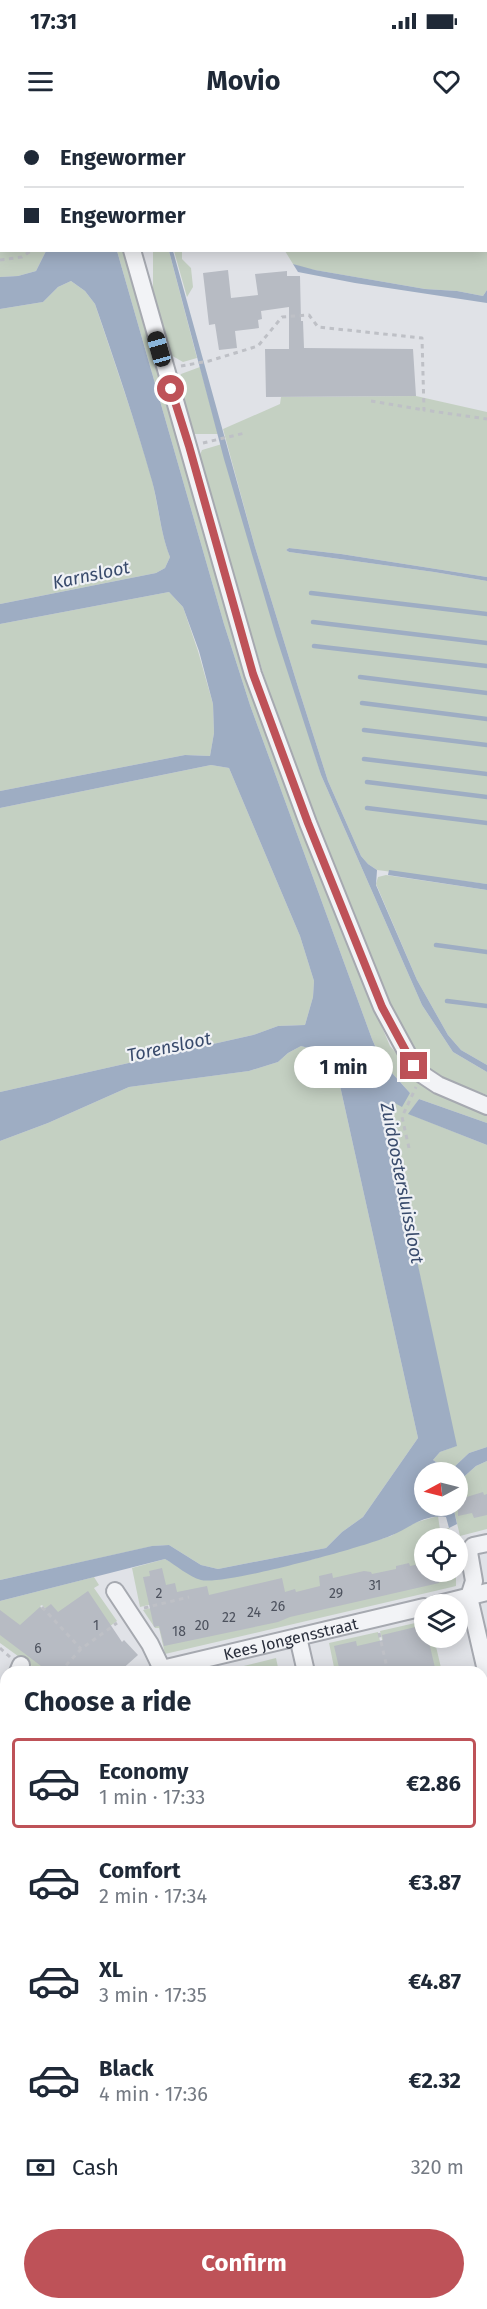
<!DOCTYPE html>
<html lang="en">
<head>
<meta charset="utf-8">
<style>
  :root { --surface:#fff; --page:#f2f2f3; --text:#1f2937; --muted:#747a83; --line:#e0e1e3; --accent:#be5258 }
  body { margin:0; font-family:"Fira Sans",sans-serif; background:var(--page); color:var(--text); height:100vh; display:flex; flex-direction:column; font-size:22px; white-space:nowrap }
  * { box-sizing:border-box; margin:0 }
  p { font-size:20px; color:var(--muted) }
  .icon { flex:none; width:33px; height:33px; fill:none; stroke:currentColor; stroke-width:2; stroke-linecap:round; stroke-linejoin:round }
  .map { position:relative; flex:1; overflow:hidden }
  .sheet { position:absolute; left:0px; top:1546px; width:488px; height:644px; display:flex; flex-direction:column; background:var(--surface); border-radius:18px 18px 0 0; box-shadow:0 3px 15px #0003 }
  .sheet>* { flex:none }
  .guide { position:absolute; left:0px; top:0px; width:488px; height:132px; box-shadow:0 3px 15px #0003; display:grid; align-content:center; height:132px; padding:0 24px; background:var(--surface) }
  .needle { width:39px; rotate:263deg }
  .controls { position:absolute; left:414px; top:1342px; display:grid; gap:12px }
  .controls a { display:grid; place-items:center; width:54px; height:54px; border-radius:50%; background:var(--surface); box-shadow:0 3px 15px #0003; font-size:30px }
  .end { position:absolute; width:27px; height:27px; margin:-14px; border:8px solid #be5258; background:#fff; box-shadow:0 0 0 3px #fff }
  .from { border-radius:50% }
  .bubble { position:absolute; height:42px; border-radius:21px; background:var(--surface); box-shadow:0 3px 15px #0003; font-size:20px; font-weight:700; line-height:42px; text-align:center }
  .car { position:absolute; width:18px; height:36px; margin:-18px -9px; border-radius:8px; box-shadow:0 0 4px 2px #0007; background:linear-gradient(#222 24%,#8ab4d8 0 40%,#222 0 76%,#8ab4d8 0 86%,#222 0) }
  .guide b { display:flex; align-items:center; gap:21px; height:57px; font-size:22px }
  .guide b+b { border-top:2px solid var(--line) }
  .guide i { width:15px; height:15px; background:var(--text) }
  ul { padding:0; list-style:none }
  li { display:flex; align-items:center; gap:18px; height:90px; margin:0 12px 9px; padding:0 12px; border:3px solid transparent; border-radius:6px }
  li div { flex:1 }
  li b { display:block; font-size:22px }
  li em { font-style:normal; font-weight:700 }
  li.current { border-color:var(--accent) }
  li>.icon { width:54px; height:54px; stroke-width:1.5 }
  h2 { padding:0 24px; font-size:27px; line-height:72px }
  .pay { display:flex; align-items:center; gap:15px; height:66px; padding:0 24px; font-size:22px }
  .pay p { margin-inline-start:auto }
  .button { display:flex; gap:12px; margin-top:auto; padding:12px 24px }
  .button a { flex:1; height:69px; border-radius:36px; background:var(--accent); color:#fff; font-size:24px; font-weight:700; line-height:69px; text-align:center }
  .status { display:flex; justify-content:space-between; align-items:center; height:42px; padding:0 30px; background:var(--surface); direction:ltr }
  .status svg { height:16px; fill:currentColor }
  header { display:flex; justify-content:space-between; align-items:center; height:78px; padding:0 24px; background:var(--surface); font-size:27px; font-weight:700 }
  .map>svg:first-child { display:block }
</style>
</head>
<body>
<div class="status"><b>17:31</b><svg viewBox="0 0 49 12"><path d="M0 12V9h3v3zM5 12V6h3v6zM10 12V3h3v9zM15 12V0h3v12zM26 1h20v11H26zM47 4h2v5h-2z"/></svg></div>
<header><svg class="icon" aria-label="menu" viewBox="0 0 24 24"><path d="M4 6h16M4 12h16M4 18h16"/></svg>Movio<svg class="icon" aria-label="heart" viewBox="0 0 24 24"><path d="M12 20l-8-8c-3-5 5-10 8-4 3-6 11-1 8 4z"/></svg></header>
<div class="map">
<svg width="487" height="2189" viewBox="0 0 487 2189">
  <rect width="100%" height="100%" fill="#e0e2e7"/>
  <path fill="#c4d0c2" d="M259 0H487V170L483 176 457 171 425 169 303 148 293 144 285 131 486 130V2Z
    M0 130H2L46 131 36 151 18 156 0 157Z
    M117 131H129L209 421 376 893 390 926 420 960 487 992V1003L419 979 409 994 487 1025V1327L469 1333 453 1348 447 1349 433 1340 440 1332 456 1326 385 992 391 981 410 973 382 942 372 919 250 585 224 504Z
    M153 131H169L197 238 183 242 169 234 156 195 153 174Z
    M174 131H182V139L191 148 193 167 187 177Z
    M71 161 85 171 95 184C114 241 134 298 151 356 158 383 160 411 170 437L165 448 156 453 0 484V189L43 182 58 167Z
    M200 247 218 314H193L177 263 181 254Z
    M416 276 487 292V457L341 434 289 428 286 430 289 432 434 452 487 461V764L377 750 368 744 361 736 328 661 299 570 255 427 223 309 280 284 281 277Z
    M222 324 321 655 422 885 453 932 487 952V975C464 966 437 959 420 940 394 911 378 858 363 822 295 665 245 501 199 337L202 330Z
    M169 472 183 487 198 531 213 584 214 613 210 636 185 635 0 671V504Z
    M211 645 229 648 300 816 314 861 313 877 305 905 278 906 253 915 0 972V688Z
    M386 755 487 770V945L461 930 448 915 417 860 376 764 378 757Z
    M301 926 323 932 335 943 418 1318 363 1397 342 1412 326 1428 218 1449 201 1445 169 1425 153 1426 0 1460V1021L48 1003 129 967 249 951 278 942 288 933Z
    M487 1341V1409L460 1416 453 1386H458V1362L476 1346Z
    M438 1396 440 1410 449 1408 452 1419H424V1452H456V1466L452 1467 165 1534 159 1508H155L143 1490 191 1478V1475L140 1487 132 1448 165 1439 202 1460 310 1440 391 1416 410 1404Z
    M94 1457 99 1465 94 1468 117 1501 82 1527 42 1485 40 1486 80 1529 59 1552H40L0 1523V1481Z
    M424 1501V1518H434L442 1552H390L380 1511Z
    M378 1512 387 1552H335L329 1523Z
    M276 1538 279 1552H228L227 1550Z
    M6 1714V1775L0 1776V1715Z
    M51 2184H155L156 2189H52Z
    M360 2184H462V2189H361Z"/>
  <path fill="#9eadc3" d="M46 131H117L224 504 250 585 372 919 382 942 410 973 402 987 391 981 385 992 457 1326 440 1332 433 1340 447 1349 453 1348 469 1333 487 1327V1341L476 1346 458 1362V1353H424V1386H453L457 1404 449 1408 446 1397C423 1394 410 1408 390 1416 364 1427 223 1466 201 1460 189 1457 176 1445 165 1439L0 1481V1460L152 1426 169 1425 201 1445 218 1449 326 1428 342 1412 363 1397 418 1318 335 943 323 932 301 926 288 933 278 942 249 951 129 967 48 1003 0 1021V972L253 915 278 906 305 905 313 877 314 861 300 816 229 648 211 645 0 688V671L185 635 210 636 214 613 213 584 199 531 183 487 169 472 0 504V484L156 453 165 448 170 437C160 412 159 386 152 361 135 301 115 242 95 184L85 171 71 161 58 167 43 182 0 189V157L18 156 36 151Z
    M169 131H173L255 427 299 570 328 661 361 736 368 744 377 750 376 765 417 860 448 915 461 930 487 945V952L453 932 422 885 321 655 276 516 224 339Z
    M293 144 315 150 425 169 457 171 483 176 487 170V183L355 163 298 152Z
    M289 428 341 434 487 457V461L434 452 289 432 286 430Z
    M389 750 487 764V770L388 755Z
    M419 979 487 1003V1025L408 994Z
    M6 1870V2130L0 2104V1871Z"/>
  <g fill="none" stroke-linecap="round" stroke-linejoin="round">
    <path stroke="#9eadc3" stroke-width="4.5" d="M311 473 487 494
      M313 502 487 523
      M314 526 487 546
      M360 557 487 573
      M362 583 487 599
      M364 610 487 625
      M364 639 487 654
      M367 662 487 677
      M367 688 487 703
      M436 825 487 832
      M447 881 487 886"/>
  </g>
  <path fill="#b7bbc3" d="M228 150 231 178 258 175 255 154 287 151V156H300L301 201H303L304 228 413 229 416 276 266 277 265 229H289V187L261 191 262 199 258 200 259 208 235 211 237 228 219 230 215 204 209 205 203 153Z
    M483 1372 484 1375 487 1374V1395L474 1398 472 1393 458 1396V1382L461 1381 460 1379Z
    M409 1443 410 1446 424 1443V1452H437L439 1463 290 1497 278 1502 164 1526 159 1506 154 1507 143 1457 150 1456 149 1451 162 1448 166 1465 175 1463 177 1472 207 1466 209 1475 282 1458 285 1472 295 1469 296 1472 320 1466 319 1456 332 1453 333 1458 364 1451 371 1452 372 1454 396 1449V1446Z
    M88 1471 122 1522 124 1520 138 1535 119 1552H49L0 1515V1490L20 1505 40 1487 43 1490 51 1484 58 1492Z
    M424 1505V1518H428L436 1552H340L334 1526 356 1521 357 1526 383 1520 382 1515Z"/>
  <g fill="none" stroke-linecap="round" stroke-linejoin="round">
    <g stroke="#a6a9b0" stroke-width="20">
      <g id="street">
        <path d="M97 0V2"/>
        <path d="M132 130 253 554 308 703 382 887 414 946 423 955 438 965 487 986"/>
        <path d="M115 1471 150 1524 162 1549"/>
        <path d="M469 1477 487 1555"/>
        <path d="M469 1477 474 1461 469 1432 473 1426 487 1423"/>
        <path d="M435 1485 487 1472"/>
        <path d="M298 1517 306 1552"/>
        <path d="M18 1552 21 1545"/>
        <path id="s1" d="M157 1552 162 1549 424 1487"/>
        <path d="M0 1694H6"/>
        <path d="M482 1724 487 1723"/>
        <path d="M482 1756 487 1793"/>
        <path d="M0 1842 6 1840"/>
        <path d="M482 2036 487 1869"/>
        <path d="M482 2121H487"/>
        <path d="M188 2184 190 2189"/>
        <path d="M478 2189V2184"/>
      </g>
    </g>
    <path stroke="#bec0c6" stroke-width="3" stroke-dasharray="4.5 4.5" stroke-linecap="butt" d="M24 0 25 2
      M283 2V0
      M0 140 22 137 32 130
      M181 246 209 241 258 226 282 197 309 195 318 207 422 218 424 290 487 299
      M371 281 424 290
      M203 323 245 313
      M409 1028 402 997 416 967
      M42 1487 81 1529
      M144 1488 189 1477
      M379 1513 388 1552
      M0 1528 10 1537
      M60 1552 81 1529 117 1503
      M0 1570H6
      M482 1608 487 1607
      M0 1627 6 1628
      M482 2068H487
      M215 2184 216 2189
      M266 2184 267 2189
      M325 2184 327 2189
      M357 2184 358 2189"/>
    <use href="#street" stroke="#f2f3f6" stroke-width="16"/>
  </g>
  <g fill="none" stroke-linecap="round" stroke-linejoin="round">
    <path stroke="#be5258" stroke-width="8" d="M171 269 189 326 253 554 308 703 382 887 414 946"/>
  </g>
  <g text-anchor="middle" dominant-baseline="central" stroke-width="4.5" stroke-linejoin="round" paint-order="stroke">
    <g font-size="14" fill="#4d525e">
      <text x="375" y="1465">31</text>
      <text x="159" y="1473">2</text>
      <text x="336" y="1473">29</text>
      <text x="278" y="1486">26</text>
      <text x="254" y="1492">24</text>
      <text x="229" y="1497">22</text>
      <text x="96" y="1505">1</text>
      <text x="202" y="1505">20</text>
      <text x="179" y="1511">18</text>
      <text x="38" y="1528">6</text>
    </g>
    <g font-size="16" fill="#2a2f3c" stroke="#eff1f5">
      <text stroke="none"><textPath href="#s1" startOffset="138">Kees Jongensstraat</textPath></text>
    </g>
    <g font-size="18" font-style="italic" fill="#394b6c" stroke="#eff1f5">
      <text transform="translate(91 455) rotate(-12)">Karnsloot</text>
      <text transform="translate(169 927) rotate(-12)">Torensloot</text>
      <text transform="translate(402 1063) rotate(79)">Zuidoostersluissloot</text>
    </g>
  </g>
</svg>
<div class="controls">
<a><svg class="needle" viewBox="-14 -14 28 28"><path d="M0-13l5 13h-10z" fill="#e53935"/><path d="M0 13l5-13h-10z" fill="#747a83"/></svg></a>
<a><svg class="icon" aria-label="locate" viewBox="0 0 24 24"><circle cx="12" cy="12" r="6"/><path d="M12 2v4M12 18v4M2 12h4M18 12h4"/></svg></a>
<a><svg class="icon" aria-label="layers" viewBox="0 0 24 24"><path d="M12 4l9 5-9 5-9-5zM3 14l9 5 9-5"/></svg></a>
</div>
<i class="end from" style="left:171px;top:269px"></i>
<i class="end" style="left:414px;top:946px"></i>
<div class="bubble" style="left:294px;top:926px;width:99px">1 min</div>
<i class="car" style="left:159px;top:229px;rotate:344deg"></i>
<div class="guide">
<b><i class="from"></i>Engewormer</b>
<b><i></i>Engewormer</b>
</div>
<section class="sheet">
<h2>Choose a ride</h2>
<ul>
<li class="current"><svg class="icon" aria-label="car" viewBox="0 0 24 24"><path d="M5 17H2v-5l4-1 3-4h7l3 4 3 1v5h-3M9 17h6M6 11h13"/><circle cx="7" cy="17" r="2"/><circle cx="17" cy="17" r="2"/></svg><div><b>Economy</b><p>1 min · 17:33</p></div><em>€2.86</em></li>
<li><svg class="icon" aria-label="car" viewBox="0 0 24 24"><path d="M5 17H2v-5l4-1 3-4h7l3 4 3 1v5h-3M9 17h6M6 11h13"/><circle cx="7" cy="17" r="2"/><circle cx="17" cy="17" r="2"/></svg><div><b>Comfort</b><p>2 min · 17:34</p></div><em>€3.87</em></li>
<li><svg class="icon" aria-label="car" viewBox="0 0 24 24"><path d="M5 17H2v-5l4-1 3-4h7l3 4 3 1v5h-3M9 17h6M6 11h13"/><circle cx="7" cy="17" r="2"/><circle cx="17" cy="17" r="2"/></svg><div><b>XL</b><p>3 min · 17:35</p></div><em>€4.87</em></li>
<li><svg class="icon" aria-label="car" viewBox="0 0 24 24"><path d="M5 17H2v-5l4-1 3-4h7l3 4 3 1v5h-3M9 17h6M6 11h13"/><circle cx="7" cy="17" r="2"/><circle cx="17" cy="17" r="2"/></svg><div><b>Black</b><p>4 min · 17:36</p></div><em>€2.32</em></li>
</ul>
<div class="pay"><svg class="icon" aria-label="cash" viewBox="0 0 24 24"><path d="M3 7h18v10H3z"/><circle cx="12" cy="12" r="2"/></svg>Cash<p>320 m</p></div>
<div class="button"><a>Confirm</a></div>
</section>
</div>
</body>
</html>
